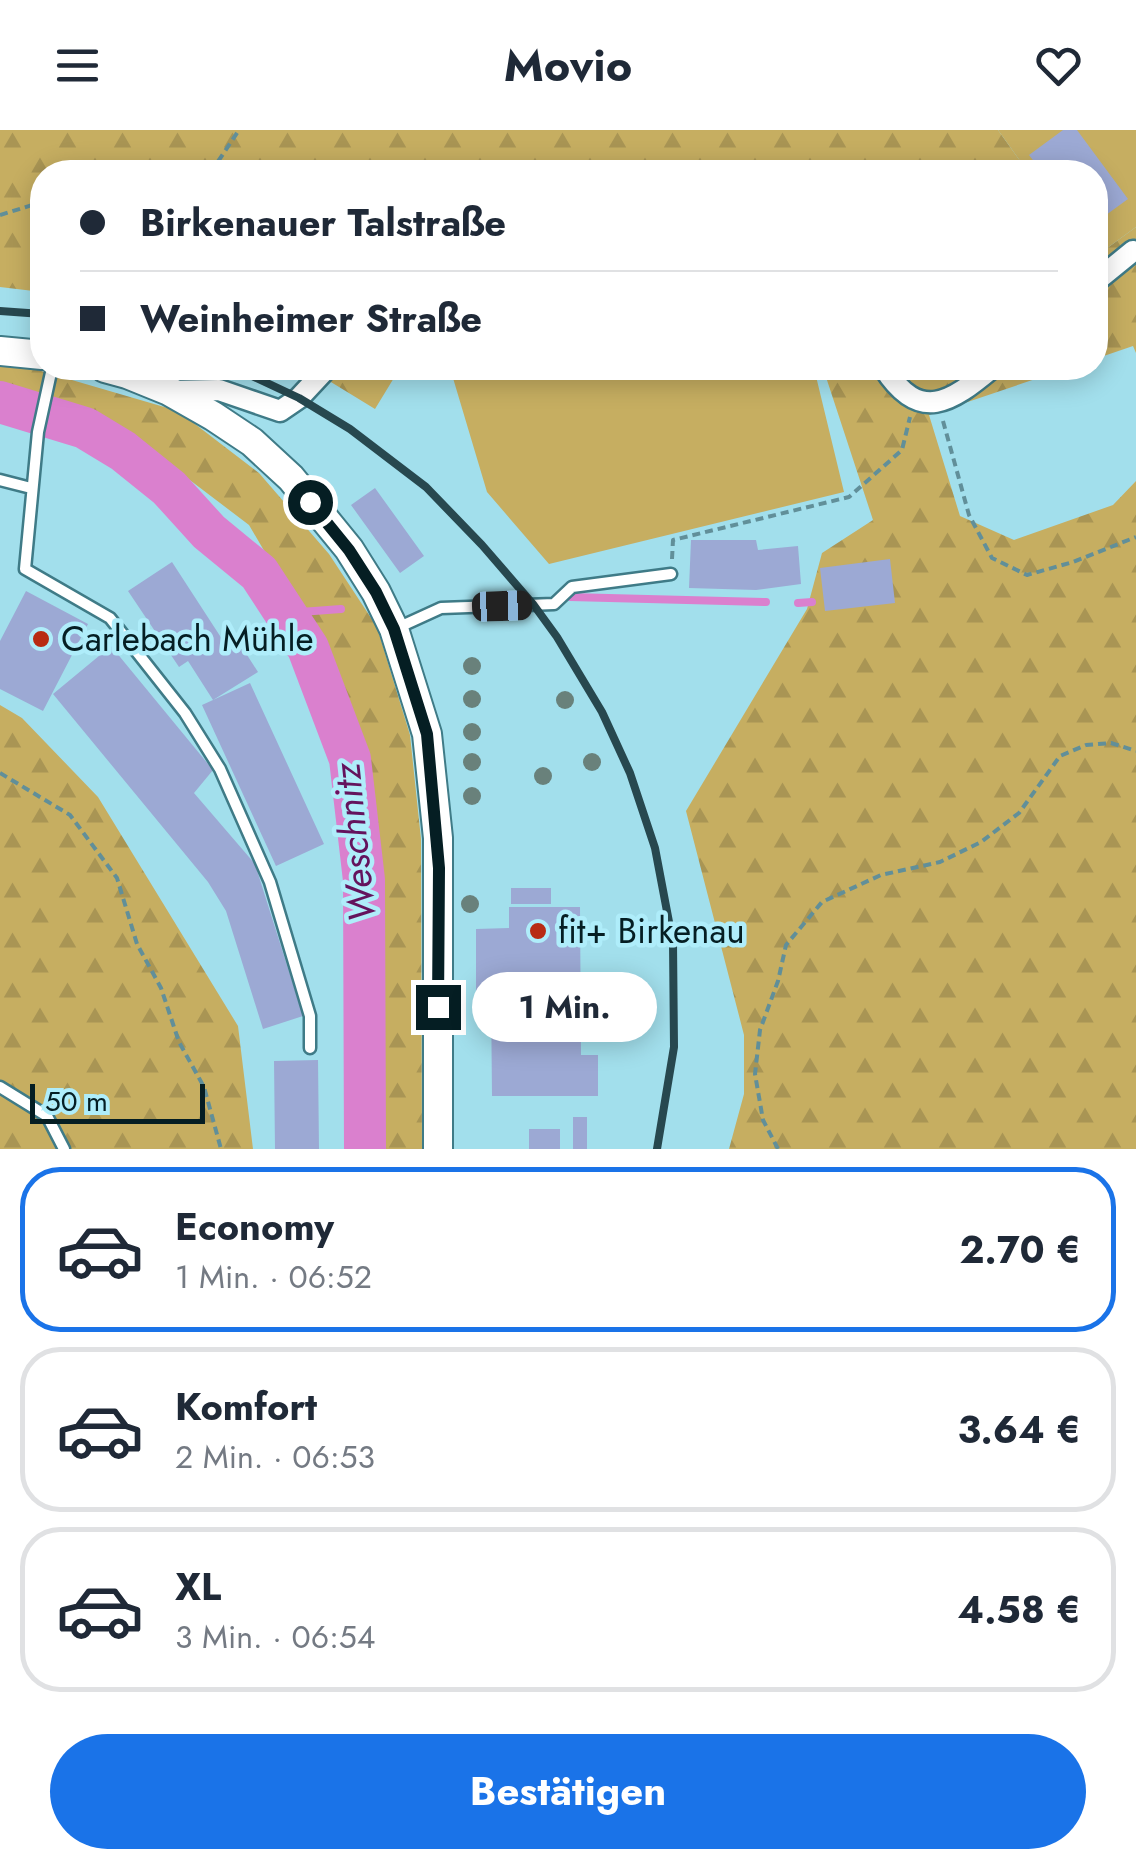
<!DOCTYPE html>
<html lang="de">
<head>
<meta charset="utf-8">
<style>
  :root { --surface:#fff; --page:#f6f6f7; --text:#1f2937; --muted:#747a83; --line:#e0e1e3; --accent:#1a73e8 }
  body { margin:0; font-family:Jost,sans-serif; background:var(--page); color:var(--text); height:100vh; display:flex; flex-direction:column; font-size:38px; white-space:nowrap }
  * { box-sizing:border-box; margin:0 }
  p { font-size:32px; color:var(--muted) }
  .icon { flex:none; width:55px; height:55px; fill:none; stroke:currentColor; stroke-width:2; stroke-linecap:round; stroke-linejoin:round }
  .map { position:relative; height:1019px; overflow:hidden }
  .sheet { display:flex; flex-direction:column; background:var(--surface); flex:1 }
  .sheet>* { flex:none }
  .hud { position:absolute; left:30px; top:30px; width:1078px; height:220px; border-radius:40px; box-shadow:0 5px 25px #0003; display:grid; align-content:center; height:220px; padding:0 50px; background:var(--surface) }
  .scale { position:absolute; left:30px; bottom:25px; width:175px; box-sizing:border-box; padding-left:10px; border:5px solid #051e23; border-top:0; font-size:28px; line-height:35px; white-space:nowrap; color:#051e23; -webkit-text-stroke:8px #afedfa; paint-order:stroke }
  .end { position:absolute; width:45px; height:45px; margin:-22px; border:12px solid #051e23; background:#fff; box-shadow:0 0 0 5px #fff }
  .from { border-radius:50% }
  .bubble { position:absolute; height:70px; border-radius:35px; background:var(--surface); box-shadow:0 5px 25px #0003; font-size:32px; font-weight:700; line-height:70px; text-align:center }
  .car { position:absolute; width:30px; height:60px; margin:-30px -15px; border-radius:12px; box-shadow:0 0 8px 2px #0007; background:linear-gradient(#222 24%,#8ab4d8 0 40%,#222 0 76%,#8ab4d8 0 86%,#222 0) }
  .hud b { display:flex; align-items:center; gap:35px; height:95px; font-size:38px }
  .hud b+b { border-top:2px solid var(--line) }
  .hud i { width:25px; height:25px; background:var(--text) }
  ul { padding:18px 0 0; list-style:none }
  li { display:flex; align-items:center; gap:30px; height:165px; margin:0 20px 15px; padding:0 30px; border:5px solid var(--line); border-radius:40px }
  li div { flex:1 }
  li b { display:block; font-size:38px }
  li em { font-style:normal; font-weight:700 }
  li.active { border-color:var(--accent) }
  li>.icon { width:90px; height:90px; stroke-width:1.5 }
  .cta { display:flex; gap:20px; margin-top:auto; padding:20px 50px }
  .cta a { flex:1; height:115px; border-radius:60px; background:var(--accent); color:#fff; font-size:40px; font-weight:700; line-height:115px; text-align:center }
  header { display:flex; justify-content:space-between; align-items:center; height:130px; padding:0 50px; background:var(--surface); font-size:45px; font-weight:700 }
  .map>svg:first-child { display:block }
</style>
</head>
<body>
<header><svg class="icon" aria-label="menu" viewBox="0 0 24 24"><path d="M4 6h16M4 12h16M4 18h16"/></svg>Movio<svg class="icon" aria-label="heart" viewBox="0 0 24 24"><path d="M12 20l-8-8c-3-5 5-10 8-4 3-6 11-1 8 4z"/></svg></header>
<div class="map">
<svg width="1136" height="1019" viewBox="0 0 1136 1019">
  <defs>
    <pattern id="forest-firs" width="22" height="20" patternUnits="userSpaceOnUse" patternTransform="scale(2.5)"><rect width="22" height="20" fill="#c6ae61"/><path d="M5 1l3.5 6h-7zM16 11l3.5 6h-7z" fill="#a99554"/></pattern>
  </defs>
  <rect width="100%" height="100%" fill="#a2dfec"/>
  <path fill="url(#forest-firs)" d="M0 0H998L1028 42H42V162L0 157Z
    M1136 97V223L1133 216 1095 229V127Z
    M0 234 24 236 178 281 259 343 329 424 377 497 410 605 421 709 422 1019H345L361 745 340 601 309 497 249 395 170 335 72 301 12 290H0Z
    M308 238H400L375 279Z
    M823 238H1068L929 285 960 386 1014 410 1113 375 1136 351V1019H729L744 964V905L686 681 807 479 822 423 873 390Z
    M0 575 22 588 98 667 238 896 253 1019H0Z"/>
  <path fill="#c6ae61" d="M998 0H1136V97L1095 127V42H1028Z
    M450 238H814L844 362 549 434 487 362Z"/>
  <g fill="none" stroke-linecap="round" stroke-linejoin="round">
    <path stroke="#da80ce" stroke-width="8" d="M570 467 766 472
      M798 473 812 472
      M287 483 341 479"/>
    <path stroke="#da80ce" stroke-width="42" d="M0 272 85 298 123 321 169 358 209 402 259 443 308 518 350 629 364 750 365 1019"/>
  </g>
  <path fill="#9ca9d4" d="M1063 0H1077L1128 69 1095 93V42H1042L1029 25Z
    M375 358 424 426 400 443 351 375Z
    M691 410H756L758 420 798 416 801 454 756 460 689 458Z
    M890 429 895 473 825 481 820 438Z
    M172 432 222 509 233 503 258 542 213 570 250 553 324 714 276 736 202 575 213 570 188 531 179 537 128 461Z
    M26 461 88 494 43 581 0 559V511Z
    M111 516 213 640 194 663 255 734 303 886 263 899 226 781 208 752 53 564Z
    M511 758H551V774H511Z
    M509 777H580L581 925H598V966H492L491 862H476V799L509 798Z
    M318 930 319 1019H275L274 931Z
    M573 987H587V1019H573Z
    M529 999H560V1019H529Z"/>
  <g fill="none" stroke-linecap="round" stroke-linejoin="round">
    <g stroke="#3f7b87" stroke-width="15">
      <path id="service" d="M52 238 38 302 25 439 110 488 185 583 220 639 270 752 310 886V918
        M0 350 31 358
        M395 499 441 478 554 474 572 457 671 444
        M0 957 47 986 64 1019"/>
    </g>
    <g stroke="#3f7b87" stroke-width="25">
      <path id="minor" d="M1095 152 1133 121
        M884 238C920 294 951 272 992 238
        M171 261 219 260 280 281 299 268 327 238"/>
    </g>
    <g stroke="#3f7b87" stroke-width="32">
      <path id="secondary" d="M0 221 42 225
        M105 238 127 244 169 261 213 286 252 312 291 348 349 419 376 462 394 499 427 604 438 708V1019"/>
    </g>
    <path stroke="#618f99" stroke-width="4" stroke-dasharray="8 5" stroke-linecap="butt" d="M211 42 239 0
      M0 85 42 72
      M943 291 969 385 992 428 1027 445 1073 432 1136 407
      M672 429 673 410 849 367 902 320 910 287
      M0 643 70 685 117 748 137 814 161 858 179 912 204 957 221 1019
      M778 1019 763 990 755 944 760 900 778 851 786 815 822 772 881 745 940 732 981 712 1019 683 1060 626 1086 615 1111 613 1136 621"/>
    <use href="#service" stroke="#fff" stroke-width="10"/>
    <use href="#minor" stroke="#fff" stroke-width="20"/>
    <use href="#secondary" stroke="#fff" stroke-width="28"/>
    <path stroke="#27484f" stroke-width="8" d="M0 181 42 184
      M235 238 299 268 350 299 426 357 482 415 533 474 557 507 602 582 630 643 655 718 673 813 674 917 657 1019"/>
  </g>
  <g fill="#69817b">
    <circle cx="472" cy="536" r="9"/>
    <circle cx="472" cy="569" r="9"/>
    <circle cx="565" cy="570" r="9"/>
    <circle cx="472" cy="602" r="9"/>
    <circle cx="472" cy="632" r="9"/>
    <circle cx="592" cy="632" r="9"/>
    <circle cx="543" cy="646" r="9"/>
    <circle cx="472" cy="666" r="9"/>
    <circle cx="470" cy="774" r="9"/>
  </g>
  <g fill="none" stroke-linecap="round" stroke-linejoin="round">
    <path stroke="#051e23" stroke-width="12" d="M310 372 349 420 376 462 394 499 427 604 439 738 438 877"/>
  </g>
  <g fill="#b82b13" stroke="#afedfa" stroke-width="4">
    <circle cx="41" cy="509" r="10"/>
    <circle cx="538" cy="801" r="10"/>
  </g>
  <g text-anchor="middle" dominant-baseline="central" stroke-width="9" stroke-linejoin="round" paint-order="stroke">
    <g font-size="35" fill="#051e23" stroke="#afedfa" text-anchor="start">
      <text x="61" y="509">Carlebach Mühle</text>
      <text x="558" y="801">fit+ Birkenau</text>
    </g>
    <g font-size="38" font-style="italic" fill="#64135d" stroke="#afedfa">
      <text transform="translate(354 713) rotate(-96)">Weschnitz</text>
    </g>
  </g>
</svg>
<div class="scale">50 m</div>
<i class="end from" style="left:310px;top:372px"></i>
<i class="end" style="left:438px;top:877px"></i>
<div class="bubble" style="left:472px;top:842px;width:185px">1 Min.</div>
<i class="car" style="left:502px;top:476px;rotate:88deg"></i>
<div class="hud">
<b><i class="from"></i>Birkenauer Talstraße</b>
<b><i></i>Weinheimer Straße</b>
</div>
</div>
<section class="sheet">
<ul>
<li class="active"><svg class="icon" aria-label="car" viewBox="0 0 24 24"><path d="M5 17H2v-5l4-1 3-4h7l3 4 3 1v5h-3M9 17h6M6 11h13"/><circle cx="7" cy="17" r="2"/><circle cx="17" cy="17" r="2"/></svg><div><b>Economy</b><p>1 Min. · 06:52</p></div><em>2.70 €</em></li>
<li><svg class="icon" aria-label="car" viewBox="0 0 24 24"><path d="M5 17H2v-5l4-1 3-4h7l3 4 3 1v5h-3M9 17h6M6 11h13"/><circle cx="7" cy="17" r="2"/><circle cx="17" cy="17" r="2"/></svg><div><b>Komfort</b><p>2 Min. · 06:53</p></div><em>3.64 €</em></li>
<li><svg class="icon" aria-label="car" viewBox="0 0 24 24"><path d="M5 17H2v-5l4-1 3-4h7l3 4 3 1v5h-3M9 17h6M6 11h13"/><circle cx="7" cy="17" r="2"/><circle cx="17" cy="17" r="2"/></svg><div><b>XL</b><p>3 Min. · 06:54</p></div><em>4.58 €</em></li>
</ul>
<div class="cta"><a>Bestätigen</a></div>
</section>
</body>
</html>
